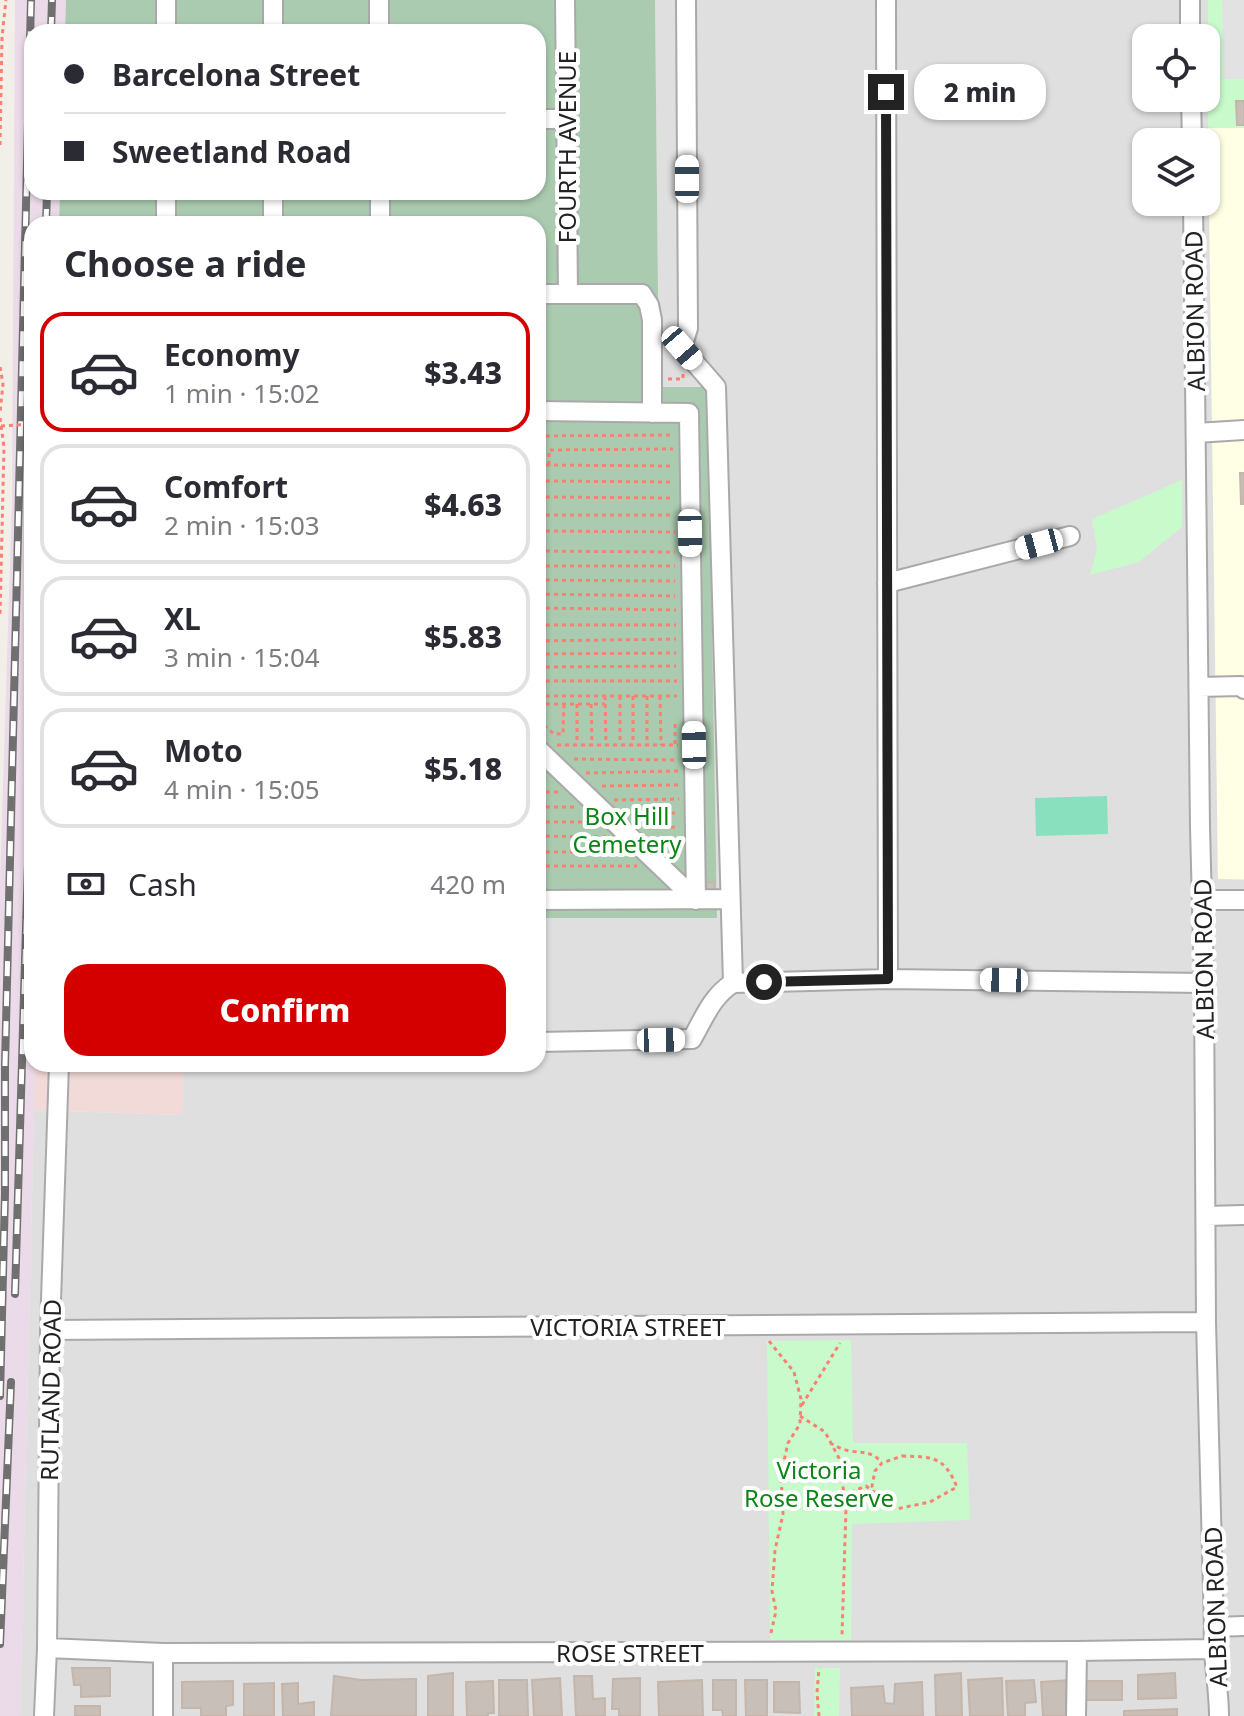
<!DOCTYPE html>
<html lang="en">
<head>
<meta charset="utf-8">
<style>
  :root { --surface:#fff; --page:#f7f7f7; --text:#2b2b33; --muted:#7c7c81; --line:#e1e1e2; --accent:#d40000 }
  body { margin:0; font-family:"Noto Sans",sans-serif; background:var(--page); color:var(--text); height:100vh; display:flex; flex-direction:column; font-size:30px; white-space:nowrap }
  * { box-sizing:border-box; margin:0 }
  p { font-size:26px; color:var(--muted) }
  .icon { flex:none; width:44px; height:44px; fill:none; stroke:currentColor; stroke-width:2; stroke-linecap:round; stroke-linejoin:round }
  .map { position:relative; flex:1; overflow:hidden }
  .panel { position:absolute; left:24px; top:216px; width:522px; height:856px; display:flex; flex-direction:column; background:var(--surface); border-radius:24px; box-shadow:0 2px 6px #0004 }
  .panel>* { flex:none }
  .hud { position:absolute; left:24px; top:24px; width:522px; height:176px; border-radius:24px; box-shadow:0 2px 6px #0004; display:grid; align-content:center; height:176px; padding:0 40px; background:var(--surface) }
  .fabs { position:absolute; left:1132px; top:24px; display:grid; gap:16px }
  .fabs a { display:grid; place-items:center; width:88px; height:88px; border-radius:16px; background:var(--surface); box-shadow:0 2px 6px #0004; font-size:40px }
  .end { position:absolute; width:36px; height:36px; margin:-18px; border:10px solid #222; background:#fff; box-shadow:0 0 0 4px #fff }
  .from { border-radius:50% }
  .bubble { position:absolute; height:56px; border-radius:24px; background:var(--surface); box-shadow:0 2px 6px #0004; font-size:26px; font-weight:800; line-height:56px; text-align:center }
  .car { position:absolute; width:24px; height:48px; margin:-24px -12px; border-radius:10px; box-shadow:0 0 6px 2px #0007; background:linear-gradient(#fff 24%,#345 0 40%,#fff 0 76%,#345 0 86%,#fff 0) }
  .hud b { display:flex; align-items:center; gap:28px; height:76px; font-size:30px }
  .hud b+b { border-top:2px solid var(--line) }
  .hud i { width:20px; height:20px; background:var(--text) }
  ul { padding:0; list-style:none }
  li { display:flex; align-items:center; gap:24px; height:120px; margin:0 16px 12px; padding:0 24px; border:4px solid var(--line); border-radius:24px }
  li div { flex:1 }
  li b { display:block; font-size:30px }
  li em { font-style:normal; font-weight:800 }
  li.selected { border-color:var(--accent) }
  li>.icon { width:72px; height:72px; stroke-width:1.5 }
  h2 { padding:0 40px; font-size:36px; line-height:96px }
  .pay { display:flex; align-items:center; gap:20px; height:88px; padding:0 40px; font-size:30px }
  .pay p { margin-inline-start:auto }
  .cta { display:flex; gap:16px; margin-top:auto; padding:16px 40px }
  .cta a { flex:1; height:92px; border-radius:24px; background:var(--accent); color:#fff; font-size:32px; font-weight:800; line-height:92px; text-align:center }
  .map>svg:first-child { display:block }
</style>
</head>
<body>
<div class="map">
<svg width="1244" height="1716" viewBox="0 0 1244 1716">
  <rect width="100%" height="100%" fill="#f2efe9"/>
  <path fill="#e0dfdf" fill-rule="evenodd" d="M655 0H1208L1218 879 1244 880V1716H20L34 1110 182 1115 183 1066 148 1064H538V918L717 917 707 387H659ZM1146 38H1206V98H1146ZM1146 142H1206V202H1146Z"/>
  <path fill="#f2dad9" d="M34 1064 183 1065 182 1115 34 1110Z"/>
  <path fill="#ebdbe8" d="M15 0H66L65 32H32V192H60L59 224H32V1064H34V1110L20 1716H0V881L12 499Z"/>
  <path fill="#ffffe5" d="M1208 128H1244V879H1218Z"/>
  <path fill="#aacbaf" d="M66 0H655L659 387H708L717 918H538V224H59L60 192H538V32H65Z"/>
  <path fill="#c8facc" d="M1208 0H1244V128H1208Z
    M1182 480V527L1139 562 1090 575 1097 549 1092 519Z
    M851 1340 853 1443H967L970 1520 852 1524 851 1640H770L767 1341Z
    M815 1668H840L839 1716H814Z"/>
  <path fill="#88e0be" d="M1107 796 1108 834 1036 836 1035 798Z"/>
  <path fill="#e2e2e2" d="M1222 0H1244V79H1223Z"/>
  <path fill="#c7bfb8" stroke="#c4b6ab" stroke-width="2" d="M1236 101H1244V125H1237Z
    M1240 473H1244V504H1241Z
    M703 882H714V889H703Z
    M72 1668H110V1696L81 1697V1685H74Z
    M453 1673V1716H428V1676Z
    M961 1673 962 1716H936L935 1675Z
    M1175 1673 1176 1698 1138 1699V1675Z
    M334 1676 361 1680 416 1679V1716H331Z
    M574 1676H592L593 1699 605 1698V1716H576Z
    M560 1678 562 1716H534L532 1680Z
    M640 1678V1716H619V1709H612L613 1679Z
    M1002 1678 1003 1716H970L968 1680Z
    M499 1680H527L528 1716H499Z
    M702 1680 703 1716H659L658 1682Z
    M713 1680H736V1716H723L722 1710H713Z
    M745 1680H767V1716H746Z
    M1034 1680 1036 1702 1025 1703V1716H1008L1006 1681Z
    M1070 1680V1716H1043L1041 1682Z
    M233 1681V1705L226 1706V1716H201V1708H182V1682Z
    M493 1681 494 1713H488V1716H467L466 1682Z
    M1080 1681H1122V1700H1080Z
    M774 1682H799L800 1713 774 1712Z
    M922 1682 923 1716H852L851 1688 883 1686 885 1703 894 1704 895 1684Z
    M274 1683V1716H244V1684Z
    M298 1683V1704L314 1702V1716H283L282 1684Z
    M75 1706H100V1716H75Z
    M1177 1709V1716H1124V1711Z"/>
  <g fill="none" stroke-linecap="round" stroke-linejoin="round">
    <g stroke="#a9a9a9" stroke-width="22">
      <path id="minor" d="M166 0V32
        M273 0V32
        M379 0V32
        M565 0 568 293
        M686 0 688 328 682 348 716 387 733 983
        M886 0 888 979
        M1190 0V38
        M1191 98 1192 142
        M538 119H566
        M166 192V224
        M380 192V224
        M1193 202 1200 827 1204 983 1206 1322 1214 1627C1212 1657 1219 1686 1219 1716
        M273 224V192
        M538 294H642L649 305 652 320V413
        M538 411 689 413 696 900
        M1196 433 1244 430
        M887 583 1070 536
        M1199 687 1241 686 1244 689
        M538 749 696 900
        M538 900 729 899
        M1202 900H1244
        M538 1042 692 1039C704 1018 712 996 733 983L888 979 1204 983
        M1206 1216 1244 1215
        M50 1330 1206 1322
        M1214 1627 1244 1626
        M47 1648 163 1653 1077 1651 1213 1649
        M163 1653V1716
        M44 1716 47 1648 50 1330 59 1064
        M1076 1716 1077 1651"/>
    </g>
    <path stroke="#fa8072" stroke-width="3" stroke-dasharray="4 4" stroke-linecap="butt" d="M0 145 2 37 6 0
      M0 367 3 384 0 413
      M668 379H683V374
      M0 418 4 447 0 615
      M538 436 673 435
      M541 437V465
      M538 465 674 466
      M549 465V450L673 449
      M538 481 674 482
      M538 497 674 498
      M538 515H674
      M538 531 675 532
      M538 551 675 552
      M538 566H675
      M538 580 675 581
      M538 594 675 596
      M538 608 676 610
      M538 625H676
      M538 641 676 639
      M538 654 676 653
      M538 667 676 666
      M538 681H677
      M538 696H677
      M605 696 606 744
      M620 696V744
      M633 696V744
      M647 696V744
      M660 696 661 745
      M538 704H605
      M577 704V744
      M591 704 592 744
      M538 720 554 734H563L564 704
      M675 724V745
      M557 745H678
      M574 759 678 760
      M586 773 678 771
      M602 786 679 785
      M538 792H559
      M614 800 679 799
      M538 807H575
      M631 814 679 813
      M538 822H591
      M647 828 679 827
      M538 836 607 837
      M659 841H680
      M538 852H623
      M538 866H637
      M769 1341 794 1372 801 1399 800 1424 788 1443 781 1474 783 1514 775 1550 772 1591 776 1611 770 1637
      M802 1405 840 1343
      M800 1416 825 1432 839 1458 846 1508 842 1635
      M830 1443C836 1446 843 1450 850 1451 862 1453 872 1451 881 1462
      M902 1456C933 1457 944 1456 957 1487L930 1502 896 1509 878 1498 872 1486 875 1471 882 1463Z
      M847 1509 854 1491 866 1486 875 1493
      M819 1716 817 1693 819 1668"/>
    <use href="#minor" stroke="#fff" stroke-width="18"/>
    <g stroke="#707070" stroke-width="8">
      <path id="rail" d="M51 32 52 0
        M46 224 47 192
        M15 1294 32 730
        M0 1396 5 1193V1065L31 0
        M0 1644 11 1382"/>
    </g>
    <use href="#rail" stroke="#fff" stroke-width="5" stroke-dasharray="15" stroke-linecap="butt"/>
    <path stroke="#fa8072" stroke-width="3" stroke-dasharray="4 4" stroke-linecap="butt" d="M1 426 32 424"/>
  </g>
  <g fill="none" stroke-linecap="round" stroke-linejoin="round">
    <path stroke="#222" stroke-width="10" d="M764 982 888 979 886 92"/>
  </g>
  <g text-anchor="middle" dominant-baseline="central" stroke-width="8" stroke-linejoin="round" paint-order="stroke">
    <g font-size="24" fill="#222" stroke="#fff">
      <text transform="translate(566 147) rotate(-90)">FOURTH AVENUE</text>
      <text transform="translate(1194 311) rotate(-91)">ALBION ROAD</text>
      <text transform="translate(1203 959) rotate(-91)">ALBION ROAD</text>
      <text x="628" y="1326">VICTORIA STREET</text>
      <text transform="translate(50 1390) rotate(-89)">RUTLAND ROAD</text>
      <text transform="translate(1215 1607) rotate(-92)">ALBION ROAD</text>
      <text x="630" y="1652">ROSE STREET</text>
    </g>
    <g font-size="24" fill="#0c8416" stroke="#fff">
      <text x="627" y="815">Box Hill<tspan x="627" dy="28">Cemetery</tspan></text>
      <text x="819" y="1469">Victoria<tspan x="819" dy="28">Rose Reserve</tspan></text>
    </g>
  </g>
</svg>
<div class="fabs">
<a><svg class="icon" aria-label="locate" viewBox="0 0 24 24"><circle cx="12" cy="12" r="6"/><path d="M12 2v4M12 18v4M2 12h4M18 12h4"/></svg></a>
<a><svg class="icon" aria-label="layers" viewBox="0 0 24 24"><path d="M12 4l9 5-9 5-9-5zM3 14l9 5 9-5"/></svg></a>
</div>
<i class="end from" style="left:764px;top:982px"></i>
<i class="end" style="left:886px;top:92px"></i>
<div class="bubble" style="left:914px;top:64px;width:132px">2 min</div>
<i class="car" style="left:687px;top:179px;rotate:0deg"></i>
<i class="car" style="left:682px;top:348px;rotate:139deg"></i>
<i class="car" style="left:690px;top:533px;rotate:179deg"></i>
<i class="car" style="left:1039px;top:544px;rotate:255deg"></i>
<i class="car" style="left:694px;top:745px;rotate:359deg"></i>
<i class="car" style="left:1004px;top:980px;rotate:271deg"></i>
<i class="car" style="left:661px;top:1040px;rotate:89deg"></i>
<div class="hud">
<b><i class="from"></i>Barcelona Street</b>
<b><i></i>Sweetland Road</b>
</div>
<section class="panel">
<h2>Choose a ride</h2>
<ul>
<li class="selected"><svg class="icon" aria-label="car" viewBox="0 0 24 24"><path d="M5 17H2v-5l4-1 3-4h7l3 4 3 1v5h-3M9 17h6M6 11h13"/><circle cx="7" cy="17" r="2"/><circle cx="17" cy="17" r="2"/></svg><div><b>Economy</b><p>1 min · 15:02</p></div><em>$3.43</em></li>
<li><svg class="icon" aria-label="car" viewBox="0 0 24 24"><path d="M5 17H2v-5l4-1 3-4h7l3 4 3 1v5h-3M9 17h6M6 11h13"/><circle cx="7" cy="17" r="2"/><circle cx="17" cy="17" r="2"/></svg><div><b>Comfort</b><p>2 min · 15:03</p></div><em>$4.63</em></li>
<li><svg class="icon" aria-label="car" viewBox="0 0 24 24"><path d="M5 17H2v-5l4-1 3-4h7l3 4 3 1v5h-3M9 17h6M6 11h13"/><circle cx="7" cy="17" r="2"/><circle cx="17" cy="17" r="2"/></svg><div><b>XL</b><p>3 min · 15:04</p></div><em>$5.83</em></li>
<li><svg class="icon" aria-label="car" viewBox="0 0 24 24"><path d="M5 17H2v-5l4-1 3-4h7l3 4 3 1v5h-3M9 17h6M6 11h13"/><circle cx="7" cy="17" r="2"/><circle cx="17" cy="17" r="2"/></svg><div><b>Moto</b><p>4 min · 15:05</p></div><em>$5.18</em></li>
</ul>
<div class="pay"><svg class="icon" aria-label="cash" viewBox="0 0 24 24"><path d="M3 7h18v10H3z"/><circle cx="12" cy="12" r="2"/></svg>Cash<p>420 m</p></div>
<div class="cta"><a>Confirm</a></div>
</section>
</div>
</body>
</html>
